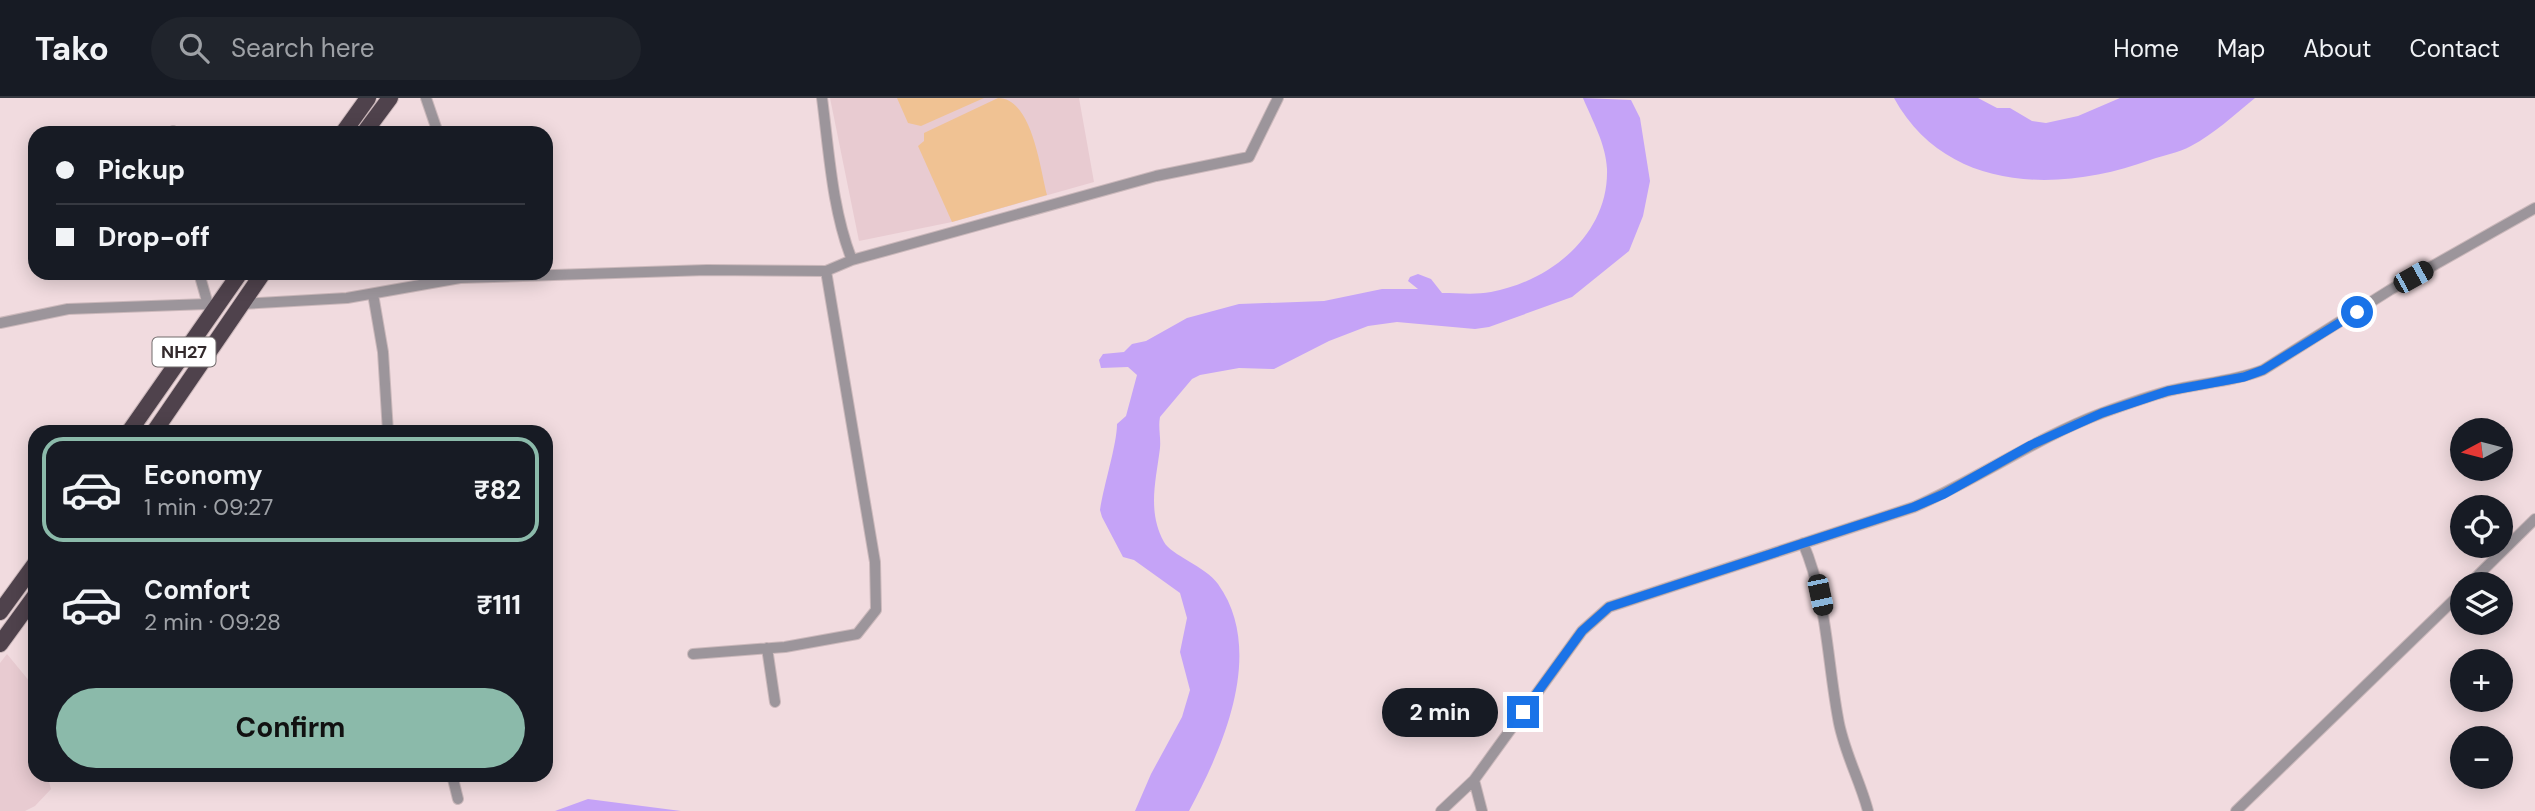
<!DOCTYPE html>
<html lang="en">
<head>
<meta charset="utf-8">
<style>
  :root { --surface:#171b24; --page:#20242c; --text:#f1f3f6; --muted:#9ea1a6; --line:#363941; --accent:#8bbaaa }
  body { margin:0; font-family:"DM Sans",sans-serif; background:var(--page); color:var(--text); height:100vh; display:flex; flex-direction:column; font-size:26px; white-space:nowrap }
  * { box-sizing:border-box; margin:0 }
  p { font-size:23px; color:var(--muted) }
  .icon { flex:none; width:38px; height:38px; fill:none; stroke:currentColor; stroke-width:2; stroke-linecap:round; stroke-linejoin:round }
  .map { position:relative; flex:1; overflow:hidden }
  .details { position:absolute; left:28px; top:327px; width:525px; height:357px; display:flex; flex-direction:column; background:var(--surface); border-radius:21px; box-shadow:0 4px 18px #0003 }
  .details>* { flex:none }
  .top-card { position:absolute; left:28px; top:28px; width:525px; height:154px; border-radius:21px; box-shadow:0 4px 18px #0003; display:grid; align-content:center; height:154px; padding:0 28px; background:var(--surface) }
  .needle { width:46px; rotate:263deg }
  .tools { position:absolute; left:2450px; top:320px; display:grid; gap:14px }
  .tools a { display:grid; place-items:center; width:63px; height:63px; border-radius:50%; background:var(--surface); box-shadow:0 4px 18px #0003; font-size:35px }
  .end { position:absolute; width:32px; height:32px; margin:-16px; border:9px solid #1a73e8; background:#fff; box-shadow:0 0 0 4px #fff }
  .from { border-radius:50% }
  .bubble { position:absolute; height:49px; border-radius:24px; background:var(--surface); box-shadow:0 4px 18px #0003; font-size:23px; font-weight:700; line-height:49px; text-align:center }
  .car { position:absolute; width:21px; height:42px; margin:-21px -10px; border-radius:9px; box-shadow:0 0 5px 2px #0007; background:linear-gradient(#222 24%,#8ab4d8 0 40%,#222 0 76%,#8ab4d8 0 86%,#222 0) }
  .top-card b { display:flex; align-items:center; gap:24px; height:66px; font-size:26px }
  .top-card b+b { border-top:2px solid var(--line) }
  .top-card i { width:18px; height:18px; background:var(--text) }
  ul { padding:12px 0 0; list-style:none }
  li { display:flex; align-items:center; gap:21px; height:105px; margin:0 14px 10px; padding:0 14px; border:4px solid transparent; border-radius:21px }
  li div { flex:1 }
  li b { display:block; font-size:26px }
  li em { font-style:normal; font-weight:700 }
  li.current { border-color:var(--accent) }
  li>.icon { width:63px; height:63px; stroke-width:1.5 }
  .button { display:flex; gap:14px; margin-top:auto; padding:14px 28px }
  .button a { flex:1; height:80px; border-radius:42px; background:var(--accent); color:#111; font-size:28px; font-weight:700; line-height:80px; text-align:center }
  header { display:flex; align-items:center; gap:42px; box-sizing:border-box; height:98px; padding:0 35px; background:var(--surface); border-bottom:2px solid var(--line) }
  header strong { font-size:33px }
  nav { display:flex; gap:38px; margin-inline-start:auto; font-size:24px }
  .search { width:490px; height:63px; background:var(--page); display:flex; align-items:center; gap:18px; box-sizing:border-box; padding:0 24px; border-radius:38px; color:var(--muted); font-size:26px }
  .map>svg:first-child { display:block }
</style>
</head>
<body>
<header>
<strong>Tako</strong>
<div class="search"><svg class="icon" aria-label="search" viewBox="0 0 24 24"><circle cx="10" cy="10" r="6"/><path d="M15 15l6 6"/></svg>Search here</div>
<nav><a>Home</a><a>Map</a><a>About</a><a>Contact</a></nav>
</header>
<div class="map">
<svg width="2535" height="713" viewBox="0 0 2535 713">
  <rect width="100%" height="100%" fill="#f1dbdf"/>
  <path fill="#e8cbd1" d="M830 0H1079L1094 84 952 124 859 143Z
    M7 556 35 590V677H47L51 691 35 708 25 713H0V565Z"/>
  <path fill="#f0c293" d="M897 0H984L921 28 908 25Z
    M998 0C1032 0 1040 70 1047 97L952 124 918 48 924 43V35Z"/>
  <path fill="#c5a3f7" d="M1583 0 1631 2 1640 20 1650 83 1643 118 1629 153 1572 199 1489 229 1475 231 1397 224 1368 228 1329 243 1274 271 1239 270 1200 277 1192 281 1160 319C1158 329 1161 340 1160 350 1156 383 1147 413 1164 444 1171 457 1205 468 1218 486 1266 553 1223 650 1189 713H1135L1151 676 1182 619 1190 592 1180 554 1187 520 1180 495 1134 462 1123 459 1102 419 1100 412C1104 386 1117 346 1117 326L1126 318 1137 277 1128 269 1101 270 1099 262 1103 256 1124 254 1132 246 1146 243 1187 220 1239 206 1324 203 1382 191H1418L1408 183 1410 179 1418 176 1431 181 1442 195C1458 195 1475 197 1491 194 1551 183 1609 136 1607 71 1606 46 1592 22 1583 0Z
    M1894 0H1978L1997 10H2010L2032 23 2046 25 2078 18 2120 0H2255C2234 17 2214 36 2191 48 2178 55 2164 57 2150 62 2060 95 1946 95 1894 0Z
    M588 701 681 713H555Z"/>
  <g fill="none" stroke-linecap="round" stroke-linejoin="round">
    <g stroke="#cbb8bb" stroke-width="12">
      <path id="minor" d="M426 0 438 35
        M173 33 174 35
        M852 162 1156 78 1249 59 1278 0
        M199 175 209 210
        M373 196 383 254 388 334
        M241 206 347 200 460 180 707 172 826 173 852 162C832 112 829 53 822 0
        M0 225 68 211 207 206
        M1803 445C1827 501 1827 561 1838 620 1843 652 1860 682 1868 713
        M2469 486 2535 421
        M767 550 775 604
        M693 556 785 549 857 536 876 512 875 464 826 173
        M452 677 458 701
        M1474 682 1482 713
        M1441 713 1474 682 1582 533 1609 509 1914 409C1978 381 2036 340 2102 315 2124 307 2146 299 2168 293 2200 285 2232 284 2263 272L2390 192 2535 110
        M2236 713 2462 494"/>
    </g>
    <g stroke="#cbb8bb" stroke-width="18">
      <path id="highway" d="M343 35 368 0
        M364 35 390 0
        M129 334 240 175
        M154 334 263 175
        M0 514 35 466
        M0 546 35 498"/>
    </g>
    <use href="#minor" stroke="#9c959b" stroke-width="10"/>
    <use href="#highway" stroke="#4f424c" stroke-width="16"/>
  </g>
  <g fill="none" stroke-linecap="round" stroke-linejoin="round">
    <path stroke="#1a73e8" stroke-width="9" d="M1523 614 1582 533 1609 509 1914 409 1944 396 2031 347 2102 315 2168 293 2244 279 2263 272 2357 214"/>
  </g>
  <g text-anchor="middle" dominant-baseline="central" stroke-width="7" stroke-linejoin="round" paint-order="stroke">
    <rect fill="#fff" stroke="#706a6b" stroke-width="2" x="152.5" y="239.5" width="63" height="29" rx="5"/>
    <g font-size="18" font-weight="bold" fill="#332a2c">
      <text x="184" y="254">NH27</text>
    </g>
  </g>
</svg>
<div class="tools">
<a><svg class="needle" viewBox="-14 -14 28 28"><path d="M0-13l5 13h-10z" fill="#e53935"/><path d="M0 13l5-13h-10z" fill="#9ea1a6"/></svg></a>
<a><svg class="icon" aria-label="locate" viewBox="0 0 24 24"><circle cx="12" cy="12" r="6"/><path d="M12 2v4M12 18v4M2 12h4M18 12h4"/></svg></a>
<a><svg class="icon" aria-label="layers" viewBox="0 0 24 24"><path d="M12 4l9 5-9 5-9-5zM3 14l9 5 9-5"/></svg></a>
<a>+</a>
<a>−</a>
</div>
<i class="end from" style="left:2357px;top:214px"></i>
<i class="end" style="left:1523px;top:614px"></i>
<div class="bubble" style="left:1382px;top:590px;width:116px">2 min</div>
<i class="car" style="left:2413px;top:179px;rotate:61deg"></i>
<i class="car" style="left:1820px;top:497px;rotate:168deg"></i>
<div class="top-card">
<b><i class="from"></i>Pickup</b>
<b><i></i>Drop-off</b>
</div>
<section class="details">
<ul>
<li class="current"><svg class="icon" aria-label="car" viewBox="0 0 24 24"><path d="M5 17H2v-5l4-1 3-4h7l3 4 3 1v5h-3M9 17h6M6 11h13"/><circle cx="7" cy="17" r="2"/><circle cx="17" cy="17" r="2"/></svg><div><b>Economy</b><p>1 min · 09:27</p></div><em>₹82</em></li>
<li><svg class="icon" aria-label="car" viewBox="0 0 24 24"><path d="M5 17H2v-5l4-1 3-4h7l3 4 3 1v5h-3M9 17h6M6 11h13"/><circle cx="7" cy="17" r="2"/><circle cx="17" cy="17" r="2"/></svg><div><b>Comfort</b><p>2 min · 09:28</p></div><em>₹111</em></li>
</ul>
<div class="button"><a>Confirm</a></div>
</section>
</div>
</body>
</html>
